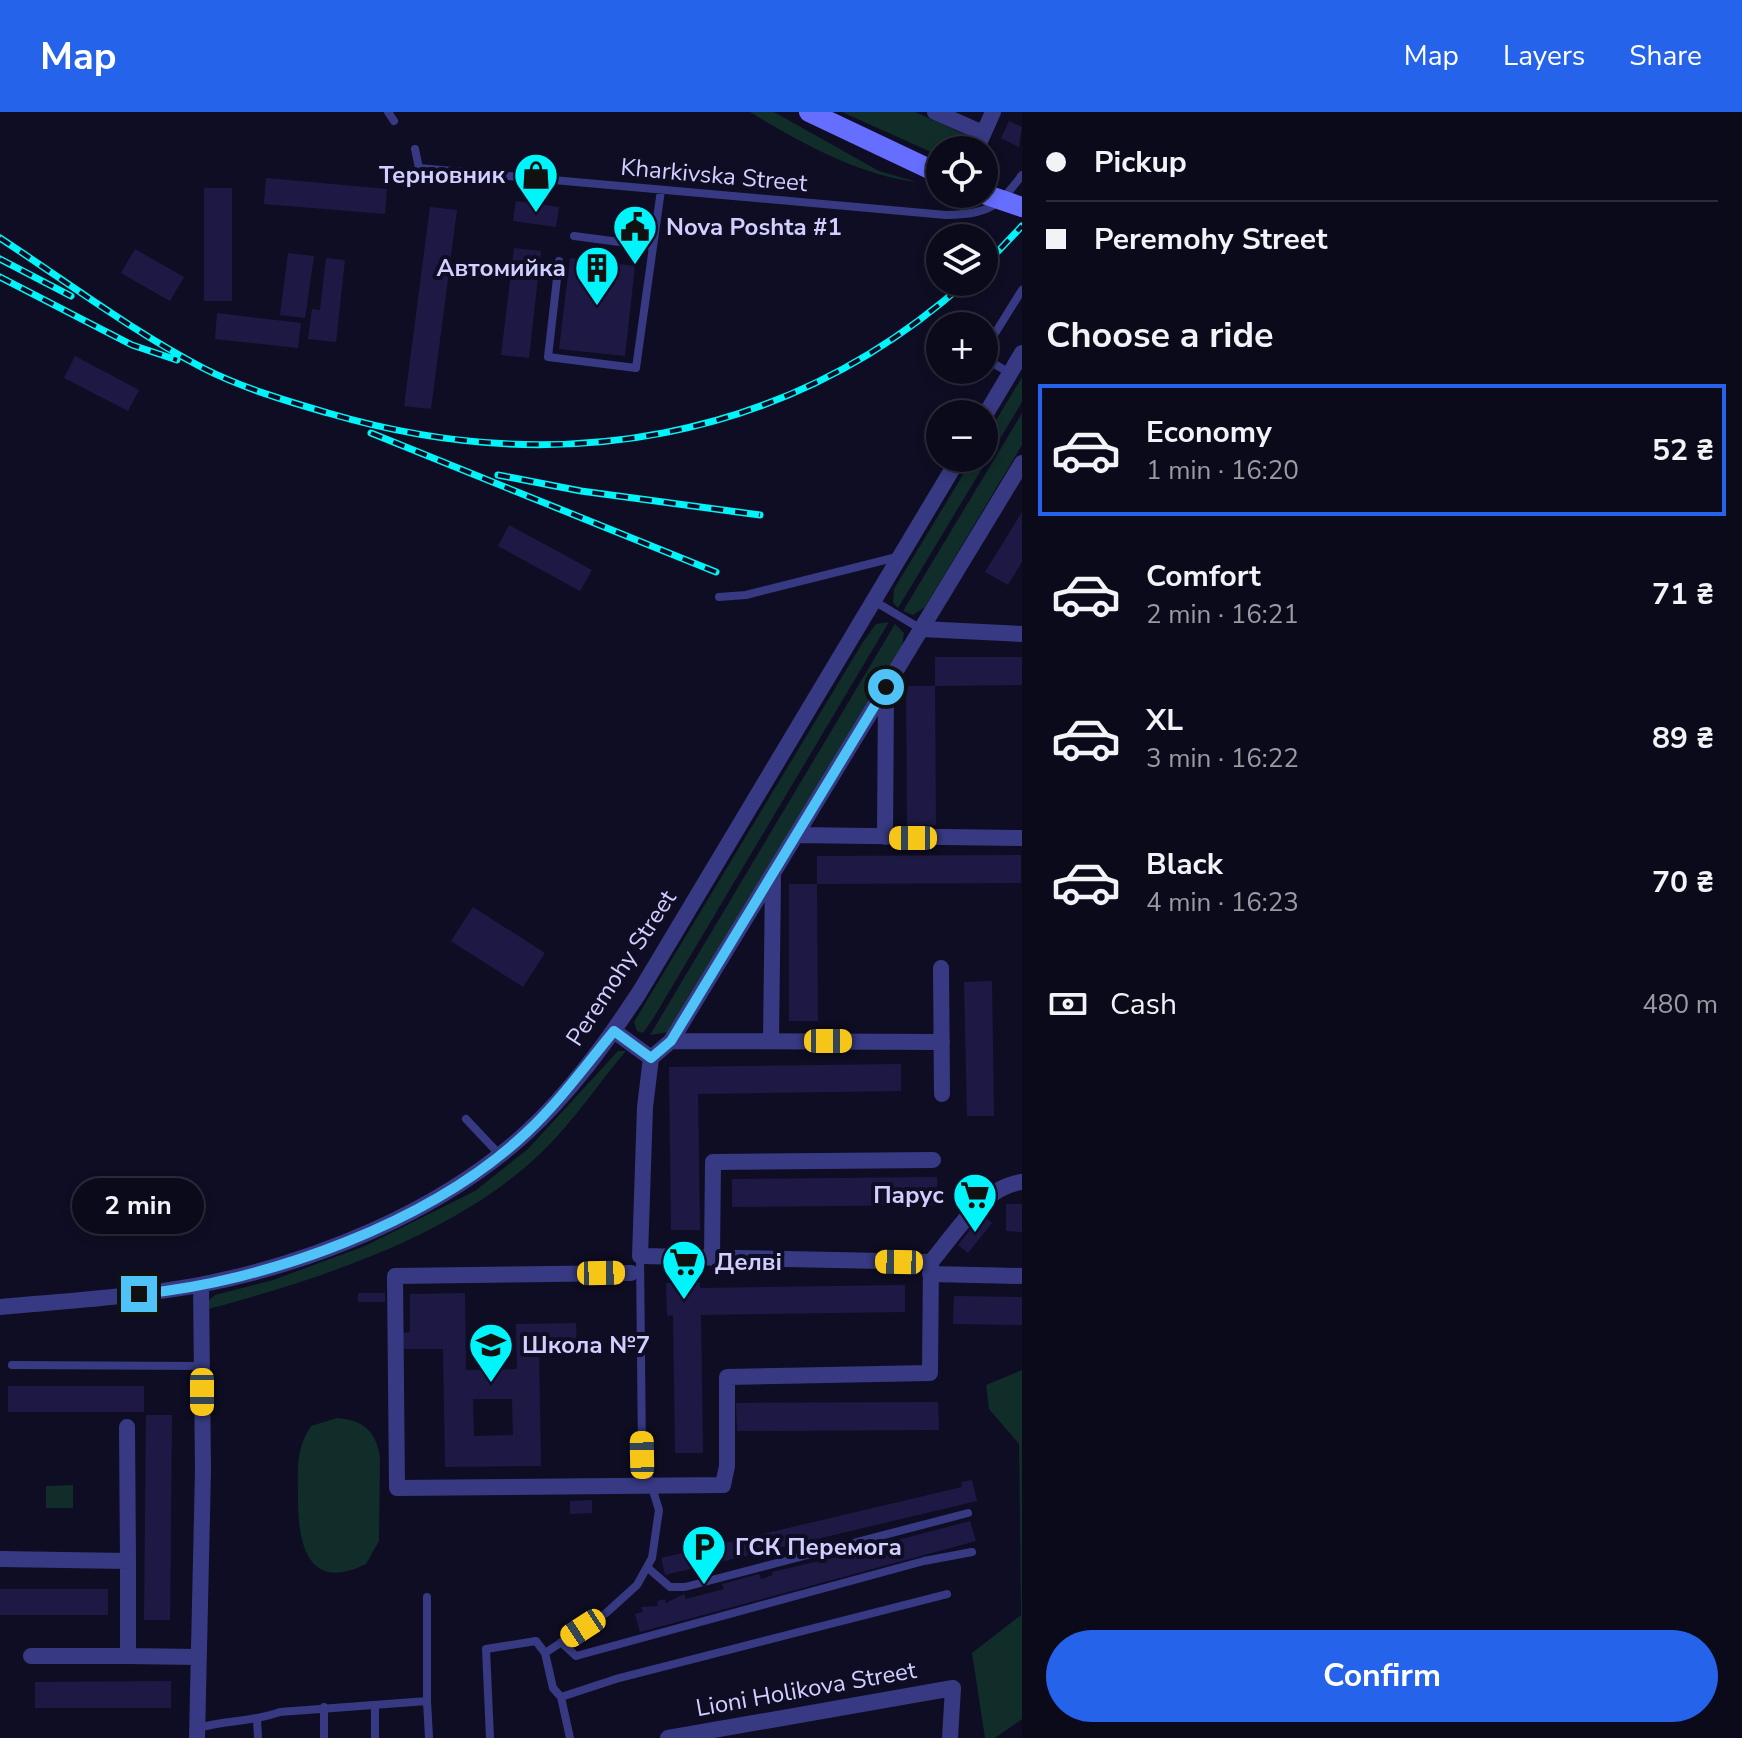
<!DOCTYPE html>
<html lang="en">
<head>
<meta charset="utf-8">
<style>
  :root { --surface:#0b0a1a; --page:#141323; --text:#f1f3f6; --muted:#9a9aa2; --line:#2b2b39; --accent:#2563eb }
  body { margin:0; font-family:"Nunito Sans",sans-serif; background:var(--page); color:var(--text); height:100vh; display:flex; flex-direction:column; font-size:30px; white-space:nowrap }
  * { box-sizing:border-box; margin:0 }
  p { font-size:26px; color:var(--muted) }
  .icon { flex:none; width:44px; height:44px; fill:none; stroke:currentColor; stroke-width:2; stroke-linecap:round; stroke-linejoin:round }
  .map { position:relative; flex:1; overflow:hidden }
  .sheet { display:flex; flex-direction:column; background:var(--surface); width:720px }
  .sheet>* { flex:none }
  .guide { display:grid; align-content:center; height:176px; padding:0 24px; background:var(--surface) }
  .tools { position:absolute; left:926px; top:24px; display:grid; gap:16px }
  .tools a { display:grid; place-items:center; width:72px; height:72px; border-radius:50%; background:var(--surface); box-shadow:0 4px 12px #0003,0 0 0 2px var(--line); font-size:40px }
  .end { position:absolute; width:36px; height:36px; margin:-18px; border:10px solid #4fc3f7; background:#111; box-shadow:0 0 0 4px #111 }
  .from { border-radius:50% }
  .bubble { position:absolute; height:56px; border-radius:28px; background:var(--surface); box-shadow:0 4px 12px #0003,0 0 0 2px var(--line); font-size:26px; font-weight:700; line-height:56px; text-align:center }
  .car { position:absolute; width:24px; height:48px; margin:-24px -12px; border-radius:10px; box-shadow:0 0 6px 2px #0007; background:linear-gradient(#f5c518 24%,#345 0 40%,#f5c518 0 76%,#345 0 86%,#f5c518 0) }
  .guide b { display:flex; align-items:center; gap:28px; height:76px; font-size:30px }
  .guide b+b { border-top:2px solid var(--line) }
  .guide i { width:20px; height:20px; background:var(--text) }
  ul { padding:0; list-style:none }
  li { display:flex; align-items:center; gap:24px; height:132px; margin:0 16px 12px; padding:0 8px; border:4px solid transparent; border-radius:0px }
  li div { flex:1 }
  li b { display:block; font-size:30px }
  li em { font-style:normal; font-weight:700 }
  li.on { border-color:var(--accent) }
  li>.icon { width:72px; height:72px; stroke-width:1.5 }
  h2 { padding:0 24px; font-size:36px; line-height:96px }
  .pay { display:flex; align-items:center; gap:20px; height:88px; padding:0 24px; font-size:30px }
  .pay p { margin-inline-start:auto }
  .primary-button { display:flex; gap:16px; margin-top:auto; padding:16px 24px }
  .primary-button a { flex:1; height:92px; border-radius:48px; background:var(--accent); color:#fff; font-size:32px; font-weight:700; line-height:92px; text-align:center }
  header { display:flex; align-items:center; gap:48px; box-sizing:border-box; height:112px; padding:0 40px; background:var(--accent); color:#fff }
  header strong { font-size:38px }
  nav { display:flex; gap:44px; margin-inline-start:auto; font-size:28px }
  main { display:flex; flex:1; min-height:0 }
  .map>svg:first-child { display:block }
</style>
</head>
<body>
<header>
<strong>Map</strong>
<nav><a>Map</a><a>Layers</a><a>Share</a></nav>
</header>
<main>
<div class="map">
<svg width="1022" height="1626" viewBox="0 0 1022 1626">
  <rect width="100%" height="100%" fill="#0f0d23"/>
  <path fill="#102d29" d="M750 0H774L879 59 917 70C860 64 799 30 750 0Z
    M842 0H915L964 22 970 32 967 38H940V44Z
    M1022 265V290L898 496 893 491 894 477 973 346H984V328Z
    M1022 301V333L925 495 913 503 903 499Z
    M889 510 654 905 643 921 637 919 634 910 863 530 876 512Z
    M895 512 904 521 902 535 669 920 650 923Z
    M618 939H626C599 970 575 1008 542 1040 456 1123 321 1167 208 1197V1189L215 1183 273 1168 365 1134 475 1079 528 1037Z
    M1022 1258V1607L995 1626H985L972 1541 1021 1503 1019 1332 989 1297 986 1273Z
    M337 1306C363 1308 376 1319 380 1345L379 1429 366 1452C308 1481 298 1432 298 1387 298 1361 295 1337 311 1314Z
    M73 1373V1396H46V1374Z"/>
  <path fill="#1e1944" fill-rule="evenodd" d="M1009 9 1022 15 1019 35 1001 26Z
    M266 66 387 77 385 102 264 92Z
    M204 76H232V189H204Z
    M516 89 559 95 556 115 513 109Z
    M430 95 457 98 431 297 404 294Z
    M514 136 541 139 529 246 501 243Z
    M135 137 184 165 170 189 121 161Z
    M288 141 314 144 305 206 280 203Z
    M326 146 345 148 336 230 308 227 312 197 320 198Z
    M570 146 635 154 625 244 559 237Z
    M217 201 301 211 298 236 215 227Z
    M75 244 139 278 128 299 64 266Z
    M1022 400V450L1008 473 985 460Z
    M509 413 592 458 580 479 498 434Z
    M935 545H1022V573L935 574Z
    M906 574H935L936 713 907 714Z
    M1021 743V771L817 772V744Z
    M789 772H817L818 909H789Z
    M473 795 545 841 523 875 451 829Z
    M992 869 994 1004H967L964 870Z
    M901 952V979L698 982 700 1118H671L669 955Z
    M937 1065V1093L732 1095V1067Z
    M1006 1092H1022V1120L1006 1119Z
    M982 1103 992 1111 968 1141 958 1133Z
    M666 1171H700V1176L905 1173V1200L701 1203 703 1341H675L673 1203 667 1204Z
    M358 1181H385V1190H358Z
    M465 1181 466 1258 517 1257 516 1212 576 1211 577 1241 539 1242 541 1354 445 1355 443 1237H404L403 1221 410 1220V1182ZM473 1287H512L513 1323 474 1324Z
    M954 1184 1022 1185V1213L953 1212Z
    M8 1274H144V1300H8Z
    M938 1290 939 1318 737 1319 736 1291Z
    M146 1303H172L170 1508H144Z
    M972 1368 977 1389 665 1463 661 1446 962 1375 961 1370Z
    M592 1388V1401L570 1402V1389Z
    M970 1409 976 1429 640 1520 635 1502 643 1500 641 1495 658 1494 657 1489 665 1487 666 1491 684 1482 686 1487 724 1477 722 1472 759 1462 761 1467 773 1463 772 1460 849 1442 848 1438 863 1434 864 1437Z
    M0 1477H108V1503H0Z
    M171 1569V1596H35V1570Z"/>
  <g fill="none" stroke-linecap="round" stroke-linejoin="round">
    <path stroke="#373a83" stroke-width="8" d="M388 0 394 9
      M415 37 419 56 946 103C988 102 997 96 1022 63
      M574 124 650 134
      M559 149 548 245 636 256 661 78
      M984 239 1022 178
      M984 246 1010 261
      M719 485 746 483 897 445
      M874 489 921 517
      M466 1007 499 1042
      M640 1144 642 1343 659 1398 652 1446 637 1473 605 1502 545 1541 553 1576 561 1585 619 1566 947 1482
      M12 1253 202 1254
      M648 1456 670 1475H685L968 1401
      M561 1530 576 1544 924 1449 972 1440
      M561 1585 570 1626
      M427 1589 429 1626
      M257 1608 258 1626
      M198 1616C226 1608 253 1610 280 1600L427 1589V1485
      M324 1626V1595
      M375 1626V1595
      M490 1626 486 1537 536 1529 545 1541"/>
    <path stroke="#373a83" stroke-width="16" d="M935 0 983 21
      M976 38 993 0
      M984 305 1022 241
      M1022 351 671 929 651 946 645 995 640 1144 931 1150C955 1122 982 1075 1022 1070
      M922 517 1022 522
      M796 723 1022 726
      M885 725 886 577
      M941 856 942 982
      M614 919 651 946
      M671 929 942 930
      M771 929 773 765
      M712 1146 713 1050 933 1048
      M631 1161 395 1164 397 1376 723 1373 727 1354V1265L930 1261 931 1150
      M930 1162 1022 1164
      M0 1195C66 1189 133 1185 199 1173 313 1151 438 1101 525 1022 569 982 606 931 639 881L959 346
      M127 1315 128 1449
      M0 1447 128 1449V1544L197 1545
      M31 1544H128
      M197 1626 203 1358 201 1173
      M668 1626 953 1576 950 1626"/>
    <path stroke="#666eff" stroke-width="20" d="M809 0 940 62
      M984 82 1022 95"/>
    <g stroke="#00f5fa" stroke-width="7">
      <path id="rail" d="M0 126C67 170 132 219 203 256 242 276 287 289 328 301 556 368 786 330 966 170
        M0 147 71 184
        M984 154 1022 114
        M0 165 132 233 177 248
        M371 321 716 460
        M498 363 581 379 760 403"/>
    </g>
    <use href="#rail" stroke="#0f0d23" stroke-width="4" stroke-dasharray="12" stroke-linecap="butt"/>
  </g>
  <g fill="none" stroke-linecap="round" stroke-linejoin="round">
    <path stroke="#4fc3f7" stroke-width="10" d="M139 1182C267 1170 432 1110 527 1020 559 990 586 953 614 919L651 946 671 929 886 575"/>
  </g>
  <defs>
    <g id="shop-pin" transform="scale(2.3)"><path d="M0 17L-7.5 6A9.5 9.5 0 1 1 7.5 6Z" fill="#00f5fa" stroke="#0f0d23"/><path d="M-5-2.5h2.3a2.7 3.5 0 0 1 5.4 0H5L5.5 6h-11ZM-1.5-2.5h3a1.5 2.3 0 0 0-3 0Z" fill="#111"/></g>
    <g id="civic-pin" transform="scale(2.3)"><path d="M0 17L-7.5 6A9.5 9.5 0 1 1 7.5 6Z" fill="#00f5fa" stroke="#0f0d23"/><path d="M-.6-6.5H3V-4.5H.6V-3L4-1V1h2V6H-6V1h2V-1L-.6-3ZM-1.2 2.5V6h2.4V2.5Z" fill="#111"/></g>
    <g id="building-pin" transform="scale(2.3)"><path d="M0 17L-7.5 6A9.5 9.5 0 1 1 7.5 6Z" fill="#00f5fa" stroke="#0f0d23"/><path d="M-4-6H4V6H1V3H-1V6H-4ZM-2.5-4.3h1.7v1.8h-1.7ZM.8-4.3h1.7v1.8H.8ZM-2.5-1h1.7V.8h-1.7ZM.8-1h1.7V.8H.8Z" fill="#111"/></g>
    <g id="supermarket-pin" transform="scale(2.3)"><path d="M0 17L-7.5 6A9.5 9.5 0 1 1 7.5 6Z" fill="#00f5fa" stroke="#0f0d23"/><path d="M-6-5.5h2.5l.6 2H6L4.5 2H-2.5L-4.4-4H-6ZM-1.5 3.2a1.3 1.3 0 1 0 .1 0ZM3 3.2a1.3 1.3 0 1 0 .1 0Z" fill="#111"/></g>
    <g id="school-pin" transform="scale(2.3)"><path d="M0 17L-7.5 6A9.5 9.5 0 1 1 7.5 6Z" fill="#00f5fa" stroke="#0f0d23"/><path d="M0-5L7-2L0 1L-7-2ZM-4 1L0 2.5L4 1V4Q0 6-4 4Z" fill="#111"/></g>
    <g id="parking-pin" transform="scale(2.3)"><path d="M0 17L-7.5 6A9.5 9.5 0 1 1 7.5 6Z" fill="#00f5fa" stroke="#0f0d23"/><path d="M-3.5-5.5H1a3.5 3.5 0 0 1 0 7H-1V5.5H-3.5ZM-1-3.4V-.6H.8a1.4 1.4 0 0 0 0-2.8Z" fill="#111"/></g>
  </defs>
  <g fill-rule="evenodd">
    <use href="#shop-pin" x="536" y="63"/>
    <use href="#civic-pin" x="635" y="115"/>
    <use href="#building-pin" x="597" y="156"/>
    <use href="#supermarket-pin" x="975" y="1083"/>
    <use href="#supermarket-pin" x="684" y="1150"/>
    <use href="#school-pin" x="491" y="1233"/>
    <use href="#parking-pin" x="704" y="1435"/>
  </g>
  <g text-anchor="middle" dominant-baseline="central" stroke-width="8" stroke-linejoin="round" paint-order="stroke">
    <g font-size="24" font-weight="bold" fill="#d0cfff" stroke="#0f0d23" text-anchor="start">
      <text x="505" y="63" text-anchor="end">Терновник</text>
      <text x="666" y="115">Nova Poshta #1</text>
      <text x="566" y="156" text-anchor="end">Автомийка</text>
      <text x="944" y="1083" text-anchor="end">Парус</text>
      <text x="715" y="1150">Делві</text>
      <text x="522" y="1233">Школа №7</text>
      <text x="735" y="1435">ГСК Перемога</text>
    </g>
    <g font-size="24" fill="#d0cfff" stroke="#0f0d23">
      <text transform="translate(714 63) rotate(5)">Kharkivska Street</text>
      <text transform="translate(621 856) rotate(-57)">Peremohy Street</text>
      <text transform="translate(806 1577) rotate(-10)">Lioni Holikova Street</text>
    </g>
  </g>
</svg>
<div class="tools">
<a><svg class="icon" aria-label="locate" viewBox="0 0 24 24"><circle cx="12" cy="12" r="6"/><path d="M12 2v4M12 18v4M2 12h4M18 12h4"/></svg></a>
<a><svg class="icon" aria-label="layers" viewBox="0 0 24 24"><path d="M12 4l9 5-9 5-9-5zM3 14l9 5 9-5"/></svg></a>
<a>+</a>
<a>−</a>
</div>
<i class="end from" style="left:886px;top:575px"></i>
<i class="end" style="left:139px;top:1182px"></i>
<div class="bubble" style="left:72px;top:1066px;width:132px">2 min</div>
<i class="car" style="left:913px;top:726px;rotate:270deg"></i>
<i class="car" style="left:828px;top:929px;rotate:90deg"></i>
<i class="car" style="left:899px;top:1150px;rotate:271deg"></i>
<i class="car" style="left:601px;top:1161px;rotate:89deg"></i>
<i class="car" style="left:202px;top:1280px;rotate:180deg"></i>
<i class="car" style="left:642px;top:1343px;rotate:359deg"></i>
<i class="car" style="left:583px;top:1516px;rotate:237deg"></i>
</div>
<section class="sheet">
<div class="guide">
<b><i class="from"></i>Pickup</b>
<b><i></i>Peremohy Street</b>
</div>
<h2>Choose a ride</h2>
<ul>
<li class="on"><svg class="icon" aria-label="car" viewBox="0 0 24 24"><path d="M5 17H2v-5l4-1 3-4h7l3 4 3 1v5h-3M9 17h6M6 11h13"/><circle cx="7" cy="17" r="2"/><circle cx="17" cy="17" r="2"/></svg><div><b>Economy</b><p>1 min · 16:20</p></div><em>52 ₴</em></li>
<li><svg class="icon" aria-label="car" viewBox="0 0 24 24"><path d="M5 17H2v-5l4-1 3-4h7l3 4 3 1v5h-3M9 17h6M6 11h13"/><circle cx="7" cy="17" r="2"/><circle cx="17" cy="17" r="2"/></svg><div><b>Comfort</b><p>2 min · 16:21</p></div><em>71 ₴</em></li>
<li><svg class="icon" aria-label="car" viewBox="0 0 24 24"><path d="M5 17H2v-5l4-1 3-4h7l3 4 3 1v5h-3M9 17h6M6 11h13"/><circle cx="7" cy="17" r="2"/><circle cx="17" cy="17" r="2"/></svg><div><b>XL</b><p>3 min · 16:22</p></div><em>89 ₴</em></li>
<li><svg class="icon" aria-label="car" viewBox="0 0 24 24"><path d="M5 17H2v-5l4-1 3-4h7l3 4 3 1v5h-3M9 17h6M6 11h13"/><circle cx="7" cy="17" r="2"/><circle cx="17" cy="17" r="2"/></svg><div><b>Black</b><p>4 min · 16:23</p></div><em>70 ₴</em></li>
</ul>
<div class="pay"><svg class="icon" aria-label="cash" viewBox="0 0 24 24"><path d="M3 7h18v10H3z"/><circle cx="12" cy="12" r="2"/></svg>Cash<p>480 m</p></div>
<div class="primary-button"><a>Confirm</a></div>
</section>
</main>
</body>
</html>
